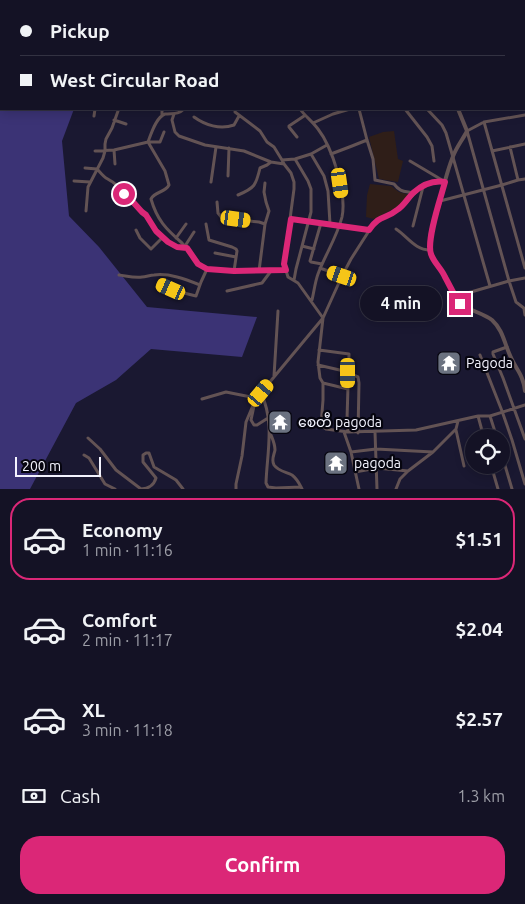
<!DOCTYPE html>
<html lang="en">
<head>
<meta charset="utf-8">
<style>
  :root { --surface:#141225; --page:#212032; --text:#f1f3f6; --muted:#9d9ea7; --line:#333242; --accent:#db2777 }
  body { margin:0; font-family:Ubuntu,"Noto Sans Myanmar",sans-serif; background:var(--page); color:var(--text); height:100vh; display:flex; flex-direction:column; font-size:19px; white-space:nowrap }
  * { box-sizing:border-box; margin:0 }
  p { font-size:16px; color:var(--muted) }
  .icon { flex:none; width:28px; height:28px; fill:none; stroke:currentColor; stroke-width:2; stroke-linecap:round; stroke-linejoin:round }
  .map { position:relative; height:489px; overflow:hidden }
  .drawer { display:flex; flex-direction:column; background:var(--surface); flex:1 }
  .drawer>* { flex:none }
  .top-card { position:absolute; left:0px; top:0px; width:525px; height:110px; box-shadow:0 2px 12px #0003,0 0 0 1px var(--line); display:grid; align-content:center; height:110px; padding:0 20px; background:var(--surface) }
  .controls { position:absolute; left:465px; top:429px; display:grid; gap:10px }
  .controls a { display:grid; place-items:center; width:45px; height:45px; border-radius:50%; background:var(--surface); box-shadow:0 2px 12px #0003,0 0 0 1px var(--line); font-size:25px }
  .scale { position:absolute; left:15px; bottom:12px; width:86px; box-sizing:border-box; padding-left:5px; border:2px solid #f3f3fe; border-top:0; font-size:14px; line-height:18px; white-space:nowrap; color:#f3f3fe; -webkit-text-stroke:4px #06050f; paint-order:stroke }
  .end { position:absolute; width:22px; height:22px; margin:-11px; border:6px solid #db2777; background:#fff; box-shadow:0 0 0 2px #fff }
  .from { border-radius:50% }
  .bubble { position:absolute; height:35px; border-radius:18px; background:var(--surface); box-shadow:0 2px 12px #0003,0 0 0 1px var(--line); font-size:16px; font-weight:700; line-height:35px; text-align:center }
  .car { position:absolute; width:15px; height:30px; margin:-15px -8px; border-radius:6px; box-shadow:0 0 4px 1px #0007; background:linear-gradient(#f5c518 24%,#345 0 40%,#f5c518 0 76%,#345 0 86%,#f5c518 0) }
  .top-card b { display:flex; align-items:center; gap:18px; height:48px; font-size:19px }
  .top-card b+b { border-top:1px solid var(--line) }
  .top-card i { width:12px; height:12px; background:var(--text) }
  ul { padding:9px 0 0; list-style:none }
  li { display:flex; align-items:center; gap:15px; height:82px; margin:0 10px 8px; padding:0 10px; border:2px solid transparent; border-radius:20px }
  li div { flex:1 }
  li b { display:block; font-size:19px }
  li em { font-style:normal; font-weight:700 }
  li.active { border-color:var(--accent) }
  li>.icon { width:45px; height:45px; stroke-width:1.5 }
  .pay { display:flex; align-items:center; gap:12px; height:55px; padding:0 20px; font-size:19px }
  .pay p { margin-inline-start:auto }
  .action { display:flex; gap:10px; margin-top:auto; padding:10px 20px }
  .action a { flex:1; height:58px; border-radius:20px; background:var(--accent); color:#fff; font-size:20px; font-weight:700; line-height:58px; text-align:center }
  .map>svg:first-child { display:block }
</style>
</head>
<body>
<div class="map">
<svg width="525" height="489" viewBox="0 0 525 489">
  <rect width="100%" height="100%" fill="#1a1831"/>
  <path fill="#2f1e18" d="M394 131 398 159 403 161 398 182 379 179 369 137 383 132Z
    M370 184 391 186 399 192 410 195 397 207 384 214 374 219 366 217 367 195Z"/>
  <path fill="#3b3375" d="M0 0H76L77 1H1V109H74L62 141 69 216 99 247 147 307 257 317 242 357 151 349 116 380 76 403 30 489H0Z"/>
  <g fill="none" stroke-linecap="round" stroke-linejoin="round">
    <path stroke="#635354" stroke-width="3" d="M259 0 260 1
      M334 0 335 1
      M356 0V1
      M367 0V1
      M385 0V1
      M464 0 465 1
      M480 0 481 1
      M501 0V1
      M116 1 117 0
      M148 1V0
      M264 1 265 0
      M305 1V0
      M524 32 525 31
      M524 84 525 88
      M300 109C305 116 312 121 318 129 332 147 347 193 342 217 337 237 325 255 318 274 315 282 314 292 312 300
      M359 109 367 140 373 159 375 180 394 184C400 192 404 191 413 193
      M405 109 427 137 432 146 434 161
      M427 109 442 125 446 133 490 286
      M235 112 260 131 267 142 274 147 282 160 284 164 291 173 294 182V189L284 264 288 277 298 283 323 318 318 362 320 378 323 383V400L321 425 326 429 348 432 416 430 478 416H490L525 405
      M174 114 172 120 175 132 179 136 205 145 244 151 271 162 284 164
      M525 115 484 122 467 131 509 281 516 302 525 309
      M94 116 95 109
      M162 116V109
      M194 117C205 125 220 130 234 125L239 116
      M114 120 126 124
      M484 122 525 268
      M313 123 333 114 350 109
      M164 132 160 142H148L165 171 169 185C165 193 155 191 151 199 157 220 166 229 182 243 188 250 192 258 198 264 208 274 270 271 286 271
      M297 137 289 127V126L304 116
      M510 147 518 180
      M114 150 115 164
      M95 151 114 150 148 142C151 134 156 117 165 114 173 113 178 115 184 109
      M492 151 525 144
      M311 154 324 176 328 191 330 224
      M331 154 352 146 367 140
      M282 160 295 159 311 154 327 145
      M410 161 442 180
      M85 168 97 169C100 172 103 176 106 178 116 184 114 182 120 192L124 194 133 202 141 212 146 215 156 231 168 242 177 247 187 248
      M228 176 229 148
      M74 181 90 182
      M211 182 216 147
      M265 183 264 192 266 202 269 211 265 224
      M238 195C255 188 256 185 260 168L267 165 271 162
      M440 201 502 185 518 180 525 179
      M217 202 218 213 222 218 259 222 265 224 259 271
      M86 211 88 187 103 158 105 151V144L106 139 112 128 118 111
      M291 219 369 230
      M321 223 310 261 311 262 322 264
      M206 224 209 240 232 247 236 249 237 251 234 271
      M413 226 423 187
      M396 229C408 237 415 250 430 250
      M136 230 140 238 151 249 163 237
      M176 238 186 224
      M185 246 194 232
      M302 246 314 249
      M215 253 236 257
      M320 268 342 276
      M119 275C127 276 134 278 142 277 146 277 150 275 154 275 169 273 185 279 200 285
      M294 280 296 269 311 212V189L308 181 295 159
      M160 284 176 291 196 296 201 282 207 269
      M227 291 262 283 271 271
      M461 304 464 294 509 281 525 278
      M524 309 525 315
      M507 347 493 352V354L503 378 525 439
      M319 350 349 354 347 419 348 432
      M480 355 502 411 512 440 525 484
      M318 365 344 371 358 377 359 383 358 433
      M274 376 278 311
      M323 383 348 389
      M261 393C275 422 267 453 266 483L268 487 276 488 301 487 302 489
      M202 399 226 392 251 397 258 395
      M254 406 251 420 254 425H257L268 418
      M478 416 484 438
      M490 416 497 438
      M456 430 464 466
      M344 432 351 452 359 489
      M375 432 377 489
      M271 435C273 440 275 444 275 450 274 455 271 460 274 465 278 471 286 472 292 475 296 478 299 483 301 487
      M88 438 100 449 116 470 141 489C148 489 154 485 156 478L143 462V455L146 453H149L154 467 176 480 183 489
      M351 452 376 449 433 452
      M501 452 512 489
      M84 455 89 458 105 484 115 489
      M491 465 498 489
      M355 472 377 468 408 471
      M236 489V484L242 456 246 422 254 403 259 395 323 318 342 276 351 259 374 223C380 217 388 217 395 212 414 200 418 178 445 182
      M396 489 400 479 408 471 433 452 456 429 458 421"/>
    <path stroke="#635354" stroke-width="4" d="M406 0V1
      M458 109 467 131C463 139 458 145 454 154 447 170 443 188 439 205 435 218 428 235 430 249 431 261 441 268 446 278 451 287 454 298 461 304 470 311 483 313 492 320 502 329 504 341 509 353 515 369 523 373 525 391"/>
  </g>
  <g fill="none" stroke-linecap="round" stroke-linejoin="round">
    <path stroke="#db2777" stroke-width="6" d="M124 194 133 202 142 212 146 215 156 231 168 242 177 247 187 248 198 264 207 269 234 271 286 270 284 264 291 219 369 230C380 214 385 220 397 210 404 206 407 199 413 193 422 185 433 180 445 182 441 197 426 240 431 254 434 263 441 268 445 277 450 286 454 295 460 304"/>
  </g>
  <defs>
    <g id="temple-square" transform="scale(1.25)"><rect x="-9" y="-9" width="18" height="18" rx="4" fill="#6b7280" stroke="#06050f"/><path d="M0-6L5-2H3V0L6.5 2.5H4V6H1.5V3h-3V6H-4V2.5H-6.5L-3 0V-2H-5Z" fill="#fff"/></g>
  </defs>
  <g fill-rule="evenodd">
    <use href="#temple-square" x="449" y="363"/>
    <use href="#temple-square" x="280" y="422"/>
    <use href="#temple-square" x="336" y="463"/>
  </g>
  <g text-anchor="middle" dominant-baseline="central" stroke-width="4.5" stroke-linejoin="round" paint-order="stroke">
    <g font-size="14" fill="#f3f3fe" stroke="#06050f" text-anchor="start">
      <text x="466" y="363">Pagoda</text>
      <text x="298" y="422">စေတီ pagoda</text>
      <text x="354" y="463">pagoda</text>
    </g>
  </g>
</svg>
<div class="controls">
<a><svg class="icon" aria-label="locate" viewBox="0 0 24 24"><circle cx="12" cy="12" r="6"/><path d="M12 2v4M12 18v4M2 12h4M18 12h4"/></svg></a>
</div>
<div class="scale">200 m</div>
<i class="end from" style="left:124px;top:194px"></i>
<i class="end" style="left:460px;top:304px"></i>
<div class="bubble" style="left:360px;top:286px;width:82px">4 min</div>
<i class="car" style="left:340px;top:183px;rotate:172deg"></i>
<i class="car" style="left:236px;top:219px;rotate:98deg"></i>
<i class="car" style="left:342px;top:276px;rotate:289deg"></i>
<i class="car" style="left:171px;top:289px;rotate:294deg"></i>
<i class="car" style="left:348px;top:373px;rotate:180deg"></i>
<i class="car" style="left:261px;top:393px;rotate:40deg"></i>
<div class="top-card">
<b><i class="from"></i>Pickup</b>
<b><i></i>West Circular Road</b>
</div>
</div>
<section class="drawer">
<ul>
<li class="active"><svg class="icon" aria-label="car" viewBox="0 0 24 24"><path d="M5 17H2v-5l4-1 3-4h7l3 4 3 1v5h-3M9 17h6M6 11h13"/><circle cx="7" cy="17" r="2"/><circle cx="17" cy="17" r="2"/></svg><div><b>Economy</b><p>1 min · 11:16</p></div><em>$1.51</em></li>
<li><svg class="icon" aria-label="car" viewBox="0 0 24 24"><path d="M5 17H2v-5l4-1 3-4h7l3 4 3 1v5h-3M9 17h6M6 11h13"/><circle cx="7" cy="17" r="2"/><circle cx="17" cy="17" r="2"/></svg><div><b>Comfort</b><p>2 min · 11:17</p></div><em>$2.04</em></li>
<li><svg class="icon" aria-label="car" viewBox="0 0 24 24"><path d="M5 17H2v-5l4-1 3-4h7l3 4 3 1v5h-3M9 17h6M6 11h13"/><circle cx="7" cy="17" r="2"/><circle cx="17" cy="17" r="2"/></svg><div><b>XL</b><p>3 min · 11:18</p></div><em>$2.57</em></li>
</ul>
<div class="pay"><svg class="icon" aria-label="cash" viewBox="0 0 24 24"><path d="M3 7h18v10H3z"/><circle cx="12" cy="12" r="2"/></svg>Cash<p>1.3 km</p></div>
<div class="action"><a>Confirm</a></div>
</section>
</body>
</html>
